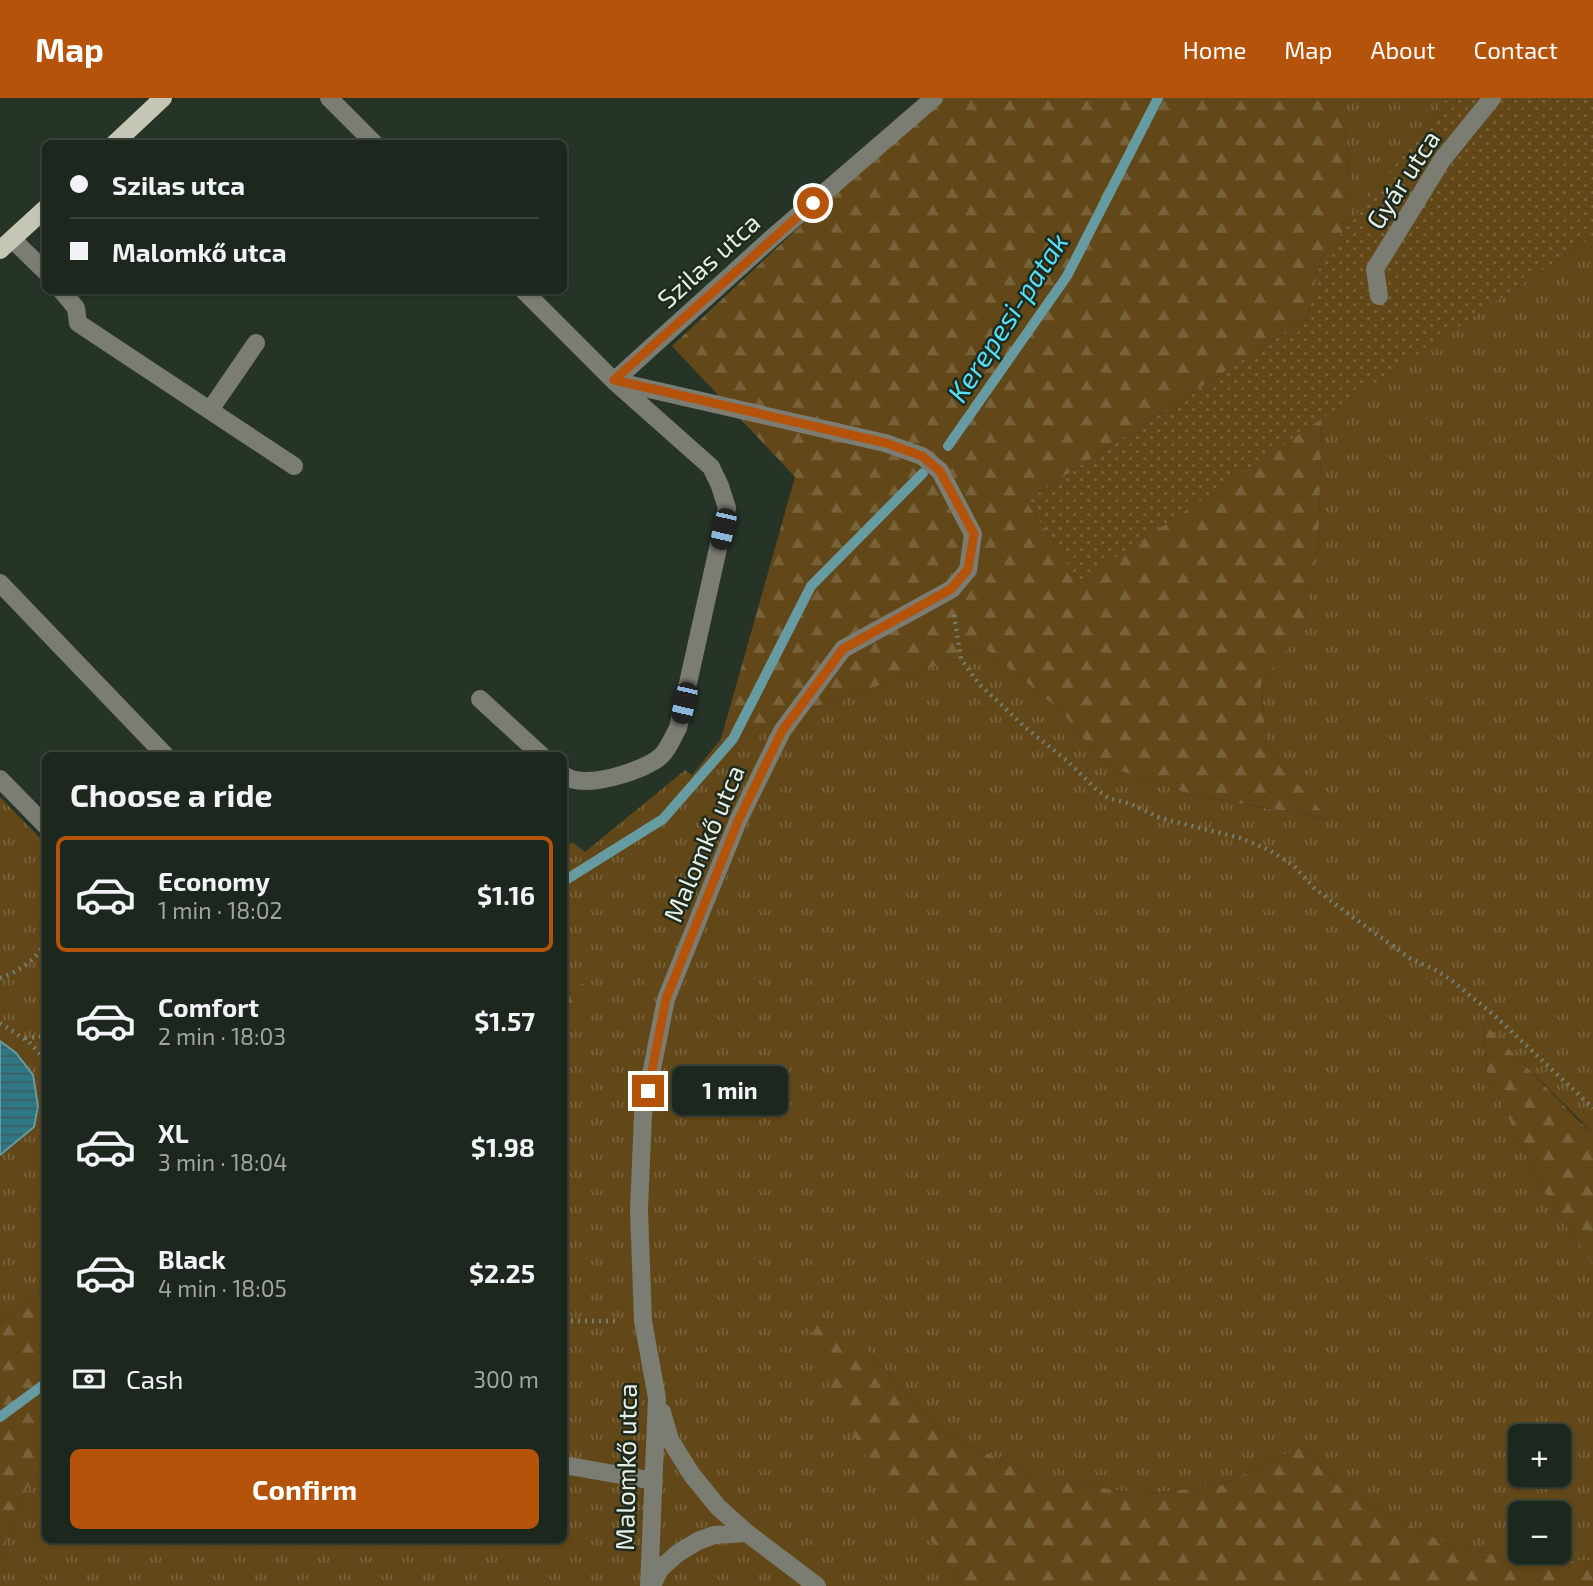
<!DOCTYPE html>
<html lang="en">
<head>
<meta charset="utf-8">
<style>
  :root { --surface:#1c271d; --page:#29332a; --text:#f1f3f6; --muted:#a0a5a4; --line:#3a443b; --accent:#b45309 }
  body { margin:0; font-family:"Exo 2",sans-serif; background:var(--page); color:var(--text); height:100vh; display:flex; flex-direction:column; font-size:26px; white-space:nowrap }
  * { box-sizing:border-box; margin:0 }
  p { font-size:23px; color:var(--muted) }
  .icon { flex:none; width:38px; height:38px; fill:none; stroke:currentColor; stroke-width:2; stroke-linecap:round; stroke-linejoin:round }
  .map { position:relative; flex:1; overflow:hidden }
  .sheet { position:absolute; left:42px; top:654px; width:525px; height:791px; display:flex; flex-direction:column; background:var(--surface); border-radius:10px; box-shadow:0 2px 5px #0004,0 0 0 2px var(--line) }
  .sheet>* { flex:none }
  .hud { position:absolute; left:42px; top:42px; width:525px; height:154px; border-radius:10px; box-shadow:0 2px 5px #0004,0 0 0 2px var(--line); display:grid; align-content:center; height:154px; padding:0 28px; background:var(--surface) }
  .controls { position:absolute; left:1508px; top:1326px; display:grid; gap:14px }
  .controls a { display:grid; place-items:center; width:63px; height:63px; border-radius:10px; background:var(--surface); box-shadow:0 2px 5px #0004,0 0 0 2px var(--line); font-size:35px }
  .end { position:absolute; width:32px; height:32px; margin:-16px; border:9px solid #b45309; background:#fff; box-shadow:0 0 0 4px #fff }
  .from { border-radius:50% }
  .bubble { position:absolute; height:49px; border-radius:10px; background:var(--surface); box-shadow:0 2px 5px #0004,0 0 0 2px var(--line); font-size:23px; font-weight:700; line-height:49px; text-align:center }
  .car { position:absolute; width:21px; height:42px; margin:-21px -10px; border-radius:9px; box-shadow:0 0 5px 2px #0007; background:linear-gradient(#222 24%,#8ab4d8 0 40%,#222 0 76%,#8ab4d8 0 86%,#222 0) }
  .hud b { display:flex; align-items:center; gap:24px; height:66px; font-size:26px }
  .hud b+b { border-top:2px solid var(--line) }
  .hud i { width:18px; height:18px; background:var(--text) }
  ul { padding:0; list-style:none }
  li { display:flex; align-items:center; gap:21px; height:116px; margin:0 14px 10px; padding:0 14px; border:4px solid transparent; border-radius:10px }
  li div { flex:1 }
  li b { display:block; font-size:26px }
  li em { font-style:normal; font-weight:700 }
  li.on { border-color:var(--accent) }
  li>.icon { width:63px; height:63px; stroke-width:1.5 }
  h2 { padding:0 28px; font-size:32px; line-height:84px }
  .pay { display:flex; align-items:center; gap:18px; height:77px; padding:0 28px; font-size:26px }
  .pay p { margin-inline-start:auto }
  .button { display:flex; gap:14px; margin-top:auto; padding:14px 28px }
  .button a { flex:1; height:80px; border-radius:10px; background:var(--accent); color:#fff; font-size:28px; font-weight:700; line-height:80px; text-align:center }
  header { display:flex; align-items:center; gap:42px; box-sizing:border-box; height:98px; padding:0 35px; background:var(--accent); color:#fff }
  header strong { font-size:33px }
  nav { display:flex; gap:38px; margin-inline-start:auto; font-size:24px }
  .map>svg:first-child { display:block }
</style>
</head>
<body>
<header>
<strong>Map</strong>
<nav><a>Home</a><a>Map</a><a>About</a><a>Contact</a></nav>
</header>
<div class="map">
<svg width="1593" height="1488" viewBox="0 0 1593 1488">
  <defs>
    <pattern id="grass-tufts" width="24" height="20" patternUnits="userSpaceOnUse" patternTransform="scale(1.75)"><rect width="24" height="20" fill="#624718"/><path d="M3 7l-1-3M5 7V3M7 7l1-3M15 17l-1-3M17 17v-4M19 17l1-3" fill="none" stroke="#78623a"/></pattern>
    <pattern id="forest-firs" width="22" height="20" patternUnits="userSpaceOnUse" patternTransform="scale(1.75)"><rect width="22" height="20" fill="#624718"/><path d="M5 1l3.5 6h-7zM16 11l3.5 6h-7z" fill="#78623a"/></pattern>
    <pattern id="park-dots" width="8" height="8" patternUnits="userSpaceOnUse" patternTransform="scale(1.75)"><rect width="8" height="8" fill="#624718"/><path d="M2 2h.1M6 6h.1" fill="none" stroke="#78623a" stroke-width="1.8" stroke-linecap="round"/></pattern>
    <pattern id="water-rules" width="6" height="5" patternUnits="userSpaceOnUse" patternTransform="scale(1.75)"><rect width="6" height="5" fill="#307785"/><path d="M0 2.5h6" fill="none" stroke="#3c5d62"/></pattern>
  </defs>
  <rect width="100%" height="100%" fill="#263427"/>
  <path fill="url(#grass-tufts)" fill-rule="evenodd" d="M1345 0H1448L1352 122 1345 29Z
    M1593 138V1035L1483 925 1487 975 1544 1094 1593 1167V1462L1561 1464 1457 1451 1347 1396 1301 1349 1219 1388 1140 1396 1036 1379 939 1332 861 1245 935 1447 964 1488H0V1460L25 1393 45 1367 46 1442H564V925L597 901 564 867V752L572 744 585 754 685 672 692 677 721 641 986 551 1062 614 1106 668 1193 697 1327 721 1267 650 1261 585 1303 530 1318 451 1322 320ZM1521 1339H1559V1377H1521ZM1521 1416H1559V1454H1521Z
    M0 699 46 746 45 1187 0 1225Z"/>
  <path fill="url(#forest-firs)" d="M937 0H1345V29L1352 122 1321 161 1307 220 1026 403 1080 483 1322 320 1318 451 1303 531 1261 585 1267 650 1328 721 1193 697 1106 668 1062 614 986 551 721 641 795 379 672 248Z
    M564 867 598 901 564 925Z
    M1483 924 1578 1022 1593 1035V1167L1544 1094 1487 975Z
    M45 1187V1367L25 1393 0 1460V1225Z
    M808 1224 861 1245 939 1332 1036 1379 1140 1396 1219 1388 1301 1349 1347 1396 1457 1451 1561 1464 1593 1462V1488H964L935 1447 878 1379 837 1309Z"/>
  <path fill="url(#park-dots)" d="M1448 0H1593V138L1080 484 1026 403 1307 220 1321 161Z"/>
  <path fill="url(#water-rules)" stroke="#679ba2" stroke-width="2" d="M0 943 16 955 33 977 38 1008 34 1029 0 1057Z"/>
  <g fill="none" stroke-linecap="round" stroke-linejoin="round">
    <path stroke="#679ba2" stroke-width="10" d="M948 348 1067 178 1158 0
      M564 783 663 721 733 641 811 488 923 375
      M0 1319 46 1285"/>
    <path stroke="#727e72" stroke-width="4.5" stroke-dasharray="2 5" stroke-linecap="butt" d="M954 517 961 561 979 586 1026 630 1066 662 1096 691 1108 700 1131 706 1160 720 1240 740 1269 752 1294 768 1315 791 1347 815 1411 861 1432 870 1450 881 1495 918 1593 1010
      M0 880C19 874 37 861 46 843
      M0 925 29 944 46 962
      M25 940 46 938
      M564 1223H619"/>
    <path stroke="#7b7c72" stroke-width="18" d="M329 0 375 46
      M12 141 46 174
      M61 192 76 210 78 225 294 368
      M523 192 614 283 711 369 720 388 727 410 678 630C673 639 668 652 661 658 645 673 582 693 564 677
      M1379 198 1375 171 1442 62 1492 0
      M614 283 885 345 922 358 940 373 973 436 968 472 952 491 843 551 782 633 738 723 666 901 643 1016 639 1112 643 1223 657 1300 649 1488
      M614 283 773 139 934 0
      M210 312 256 245
      M0 485 166 658
      M480 601 542 658
      M0 681 46 728
      M662 1314 670 1342 692 1377 718 1409 747 1435 817 1488
      M564 1367 654 1383
      M652 1488 660 1471 678 1455 698 1443 714 1437 747 1435"/>
    <path stroke="#c5c7b4" stroke-width="18" d="M114 46 163 0
      M0 152 46 110"/>
  </g>
  <g fill="none" stroke-linecap="round" stroke-linejoin="round">
    <path stroke="#b45309" stroke-width="9" d="M648 993 666 901 738 723 782 633 843 551 951 491 968 471 974 436 940 373 922 358 886 345 614 282 813 105"/>
  </g>
  <g text-anchor="middle" dominant-baseline="central" stroke-width="5" stroke-linejoin="round" paint-order="stroke">
    <g font-size="26" fill="#e6efe6" stroke="#1d2a1d">
      <text transform="translate(1402 81) rotate(-57)">Gyár utca</text>
      <text transform="translate(708 162) rotate(-42)">Szilas utca</text>
      <text transform="translate(703 745) rotate(-67)">Malomkő utca</text>
      <text transform="translate(625 1369) rotate(-89)">Malomkő utca</text>
    </g>
    <g font-size="28" font-style="italic" fill="#55def8" stroke="#1d2a1d">
      <text transform="translate(1007 219) rotate(-57)">Kerepesi-patak</text>
    </g>
  </g>
</svg>
<div class="controls">
<a>+</a>
<a>−</a>
</div>
<i class="end from" style="left:813px;top:105px"></i>
<i class="end" style="left:648px;top:993px"></i>
<div class="bubble" style="left:672px;top:968px;width:116px">1 min</div>
<i class="car" style="left:723px;top:431px;rotate:193deg"></i>
<i class="car" style="left:684px;top:605px;rotate:193deg"></i>
<div class="hud">
<b><i class="from"></i>Szilas utca</b>
<b><i></i>Malomkő utca</b>
</div>
<section class="sheet">
<h2>Choose a ride</h2>
<ul>
<li class="on"><svg class="icon" aria-label="car" viewBox="0 0 24 24"><path d="M5 17H2v-5l4-1 3-4h7l3 4 3 1v5h-3M9 17h6M6 11h13"/><circle cx="7" cy="17" r="2"/><circle cx="17" cy="17" r="2"/></svg><div><b>Economy</b><p>1 min · 18:02</p></div><em>$1.16</em></li>
<li><svg class="icon" aria-label="car" viewBox="0 0 24 24"><path d="M5 17H2v-5l4-1 3-4h7l3 4 3 1v5h-3M9 17h6M6 11h13"/><circle cx="7" cy="17" r="2"/><circle cx="17" cy="17" r="2"/></svg><div><b>Comfort</b><p>2 min · 18:03</p></div><em>$1.57</em></li>
<li><svg class="icon" aria-label="car" viewBox="0 0 24 24"><path d="M5 17H2v-5l4-1 3-4h7l3 4 3 1v5h-3M9 17h6M6 11h13"/><circle cx="7" cy="17" r="2"/><circle cx="17" cy="17" r="2"/></svg><div><b>XL</b><p>3 min · 18:04</p></div><em>$1.98</em></li>
<li><svg class="icon" aria-label="car" viewBox="0 0 24 24"><path d="M5 17H2v-5l4-1 3-4h7l3 4 3 1v5h-3M9 17h6M6 11h13"/><circle cx="7" cy="17" r="2"/><circle cx="17" cy="17" r="2"/></svg><div><b>Black</b><p>4 min · 18:05</p></div><em>$2.25</em></li>
</ul>
<div class="pay"><svg class="icon" aria-label="cash" viewBox="0 0 24 24"><path d="M3 7h18v10H3z"/><circle cx="12" cy="12" r="2"/></svg>Cash<p>300 m</p></div>
<div class="button"><a>Confirm</a></div>
</section>
</div>
</body>
</html>
